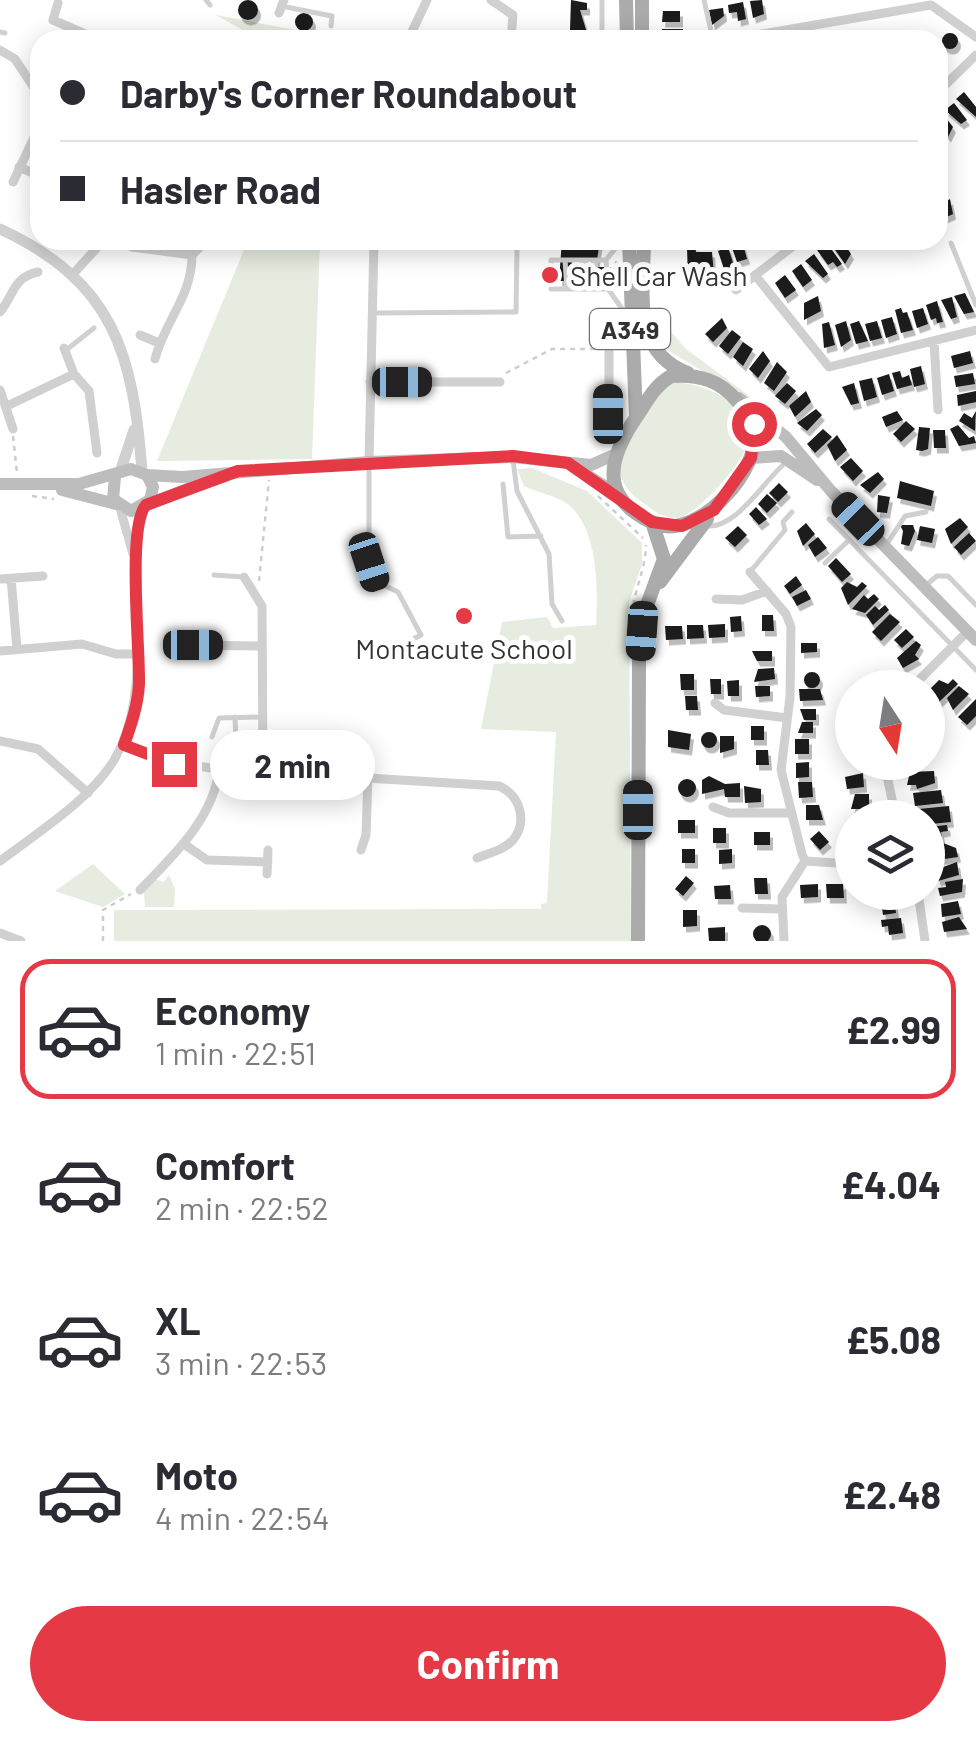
<!DOCTYPE html>
<html lang="en">
<head>
<meta charset="utf-8">
<style>
  :root { --surface:#fff; --page:#f2f2f3; --text:#2b2b33; --muted:#7c7c81; --line:#e1e1e2; --accent:#e63946 }
  body { margin:0; font-family:Barlow,sans-serif; background:var(--page); color:var(--text); height:100vh; display:flex; flex-direction:column; font-size:38px; white-space:nowrap }
  * { box-sizing:border-box; margin:0 }
  p { font-size:32px; color:var(--muted) }
  .icon { flex:none; width:55px; height:55px; fill:none; stroke:currentColor; stroke-width:2; stroke-linecap:round; stroke-linejoin:round }
  .map { position:relative; height:941px; overflow:hidden }
  .panel { display:flex; flex-direction:column; background:var(--surface); flex:1 }
  .panel>* { flex:none }
  .hud { position:absolute; left:30px; top:30px; width:918px; height:220px; border-radius:30px; box-shadow:0 5px 25px #0003; display:grid; align-content:center; height:220px; padding:0 30px; background:var(--surface) }
  .needle { width:65px; rotate:168deg }
  .fabs { position:absolute; left:835px; top:670px; display:grid; gap:20px }
  .fabs a { display:grid; place-items:center; width:110px; height:110px; border-radius:50%; background:var(--surface); box-shadow:0 5px 25px #0003; font-size:50px }
  .end { position:absolute; width:45px; height:45px; margin:-22px; border:12px solid #e63946; background:#fff; box-shadow:0 0 0 5px #fff }
  .from { border-radius:50% }
  .bubble { position:absolute; height:70px; border-radius:35px; background:var(--surface); box-shadow:0 5px 25px #0003; font-size:32px; font-weight:700; line-height:70px; text-align:center }
  .car { position:absolute; width:30px; height:60px; margin:-30px -15px; border-radius:12px; box-shadow:0 0 8px 2px #0007; background:linear-gradient(#222 24%,#8ab4d8 0 40%,#222 0 76%,#8ab4d8 0 86%,#222 0) }
  .hud b { display:flex; align-items:center; gap:35px; height:95px; font-size:38px }
  .hud b+b { border-top:2px solid var(--line) }
  .hud i { width:25px; height:25px; background:var(--text) }
  ul { padding:18px 0 0; list-style:none }
  li { display:flex; align-items:center; gap:30px; height:140px; margin:0 20px 15px; padding:0 10px; border:5px solid transparent; border-radius:30px }
  li div { flex:1 }
  li b { display:block; font-size:38px }
  li em { font-style:normal; font-weight:700 }
  li.current { border-color:var(--accent) }
  li>.icon { width:90px; height:90px; stroke-width:1.5 }
  .cta { display:flex; gap:20px; margin-top:auto; padding:20px 30px }
  .cta a { flex:1; height:115px; border-radius:60px; background:var(--accent); color:#fff; font-size:40px; font-weight:700; line-height:115px; text-align:center }
  .map>svg:first-child { display:block }
</style>
</head>
<body>
<div class="map">
<svg width="976" height="941" viewBox="0 0 976 941">
  <defs>
    <filter id="shadow"><feDropShadow dx="3" dy="5.5" stdDeviation="0" flood-color="#0004"/></filter>
  </defs>
  <rect width="100%" height="100%" fill="#fff"/>
  <path fill="#e6ecdf" d="M216 15 332 37V40H260Z
    M248 240H320L312 459 157 461Z
    M654 312 686 349 748 395 794 441 747 397 667 350 656 332Z
    M672 382C703 383 753 402 748 442 746 460 695 518 676 518 662 518 653 510 642 502 631 494 623 486 620 472 627 436 645 406 672 382Z
    M532 468 587 491 642 543V564L629 602 631 941H114V910L541 909V904L547 903 556 732 481 729 502 622 547 617 553 628 596 625C598 590 599 530 568 504 557 496 536 492 524 486L517 469Z
    M93 864 125 894 103 907 55 891Z
    M169 875 175 889 174 907H145L144 891 155 879 164 882Z"/>
  <path fill="#1a1a1a" filter="url(#shadow)" d="M571 0 587 3V10H580L587 33H579V38L560 37V30H570Z
    M762 0 764 14 753 18 750 1Z
    M238 10a10 10 0 1 1 20 0a10 10 0 1 1-20 0Z
    M743 2 746 19 738 21 737 12 729 13 728 5Z
    M723 8 724 16 712 25 709 10Z
    M663 11H680V22H662Z
    M295 22a9 9 0 1 1 18 0a9 9 0 1 1-18 0Z
    M662 29H683V40H662Z
    M942 41a8 8 0 1 1 16 0a8 8 0 1 1-16 0Z
    M964 92 976 107V117L956 99Z
    M954 103 967 120 961 124 945 110Z
    M942 113 953 127 948 137 938 125Z
    M950 199 953 214 938 221V206Z
    M562 240H600L596 267H611V280L559 281Z
    M842 240 851 254 845 264 829 241Z
    M742 241 747 259 737 262 731 245Z
    M827 243 842 264 837 267 833 262 828 265 817 250Z
    M687 246H695L696 252H712L714 275H697V281L688 282Z
    M728 247 735 269 725 272 718 251Z
    M814 254 828 274 823 278 805 261Z
    M801 264 812 280 803 287 792 271Z
    M785 275 796 290 785 298 775 283Z
    M965 293 974 312 964 314 954 296Z
    M818 296 821 311 804 320V303Z
    M952 297 957 317 951 319 941 300Z
    M937 301 943 322 937 323 936 318 931 320 926 305Z
    M901 308 903 313 907 312 913 330 901 333 895 310Z
    M923 308 928 324 917 328 912 311Z
    M892 317 897 334 886 338 881 320Z
    M722 318 727 328 713 342 705 334Z
    M846 321 851 340 841 347 835 325Z
    M859 321 868 341 856 344 850 324Z
    M877 321 882 338 870 341 865 324Z
    M829 322 835 345 824 348 822 324Z
    M732 330 741 337 728 354 719 346Z
    M743 342 753 349 743 366 733 357Z
    M763 351 770 361 758 378 749 369Z
    M970 351 973 363 954 368 951 356Z
    M777 362 787 372 774 391 764 383Z
    M921 366 925 384 914 387 910 369Z
    M900 371 902 378 909 375 912 385 897 389 892 373Z
    M973 373 975 384 956 387 954 376Z
    M889 374 894 391 882 395 877 378Z
    M872 378 877 397 864 401 859 381Z
    M787 383 796 391 785 404 775 396Z
    M854 383 859 403 851 405 842 387Z
    M806 391 811 402 795 417 789 406Z
    M976 391V402L958 406 957 395Z
    M816 409 822 415 807 431 797 423Z
    M897 411 903 420 886 427 882 417Z
    M976 411 975 431 959 421 964 413 972 418Z
    M906 421 915 429 901 442 893 434Z
    M958 425 969 438 974 436 976 443 959 446 950 429Z
    M919 427 930 428 928 449 922 451 916 450Z
    M823 429 832 437 815 453 807 444Z
    M933 430H945L946 448H934Z
    M837 435 847 450 835 461 827 445Z
    M851 458 863 471 853 481 840 467Z
    M878 472 884 479 870 493 860 485Z
    M900 481 934 491 931 506 897 498Z
    M779 483 788 492 778 502 769 493Z
    M767 494 777 503 767 513 758 504Z
    M878 495 890 497 887 513 877 512Z
    M756 507 767 519 759 525 749 514Z
    M960 518 968 527 951 544 945 529Z
    M806 523 815 534 803 546 797 531Z
    M900 525H913L915 531 909 546 901 544 903 531Z
    M738 526 747 535 735 547 725 538Z
    M920 526 935 529 932 543 917 540Z
    M969 533 976 541 961 555 954 547Z
    M818 537 827 548 815 557 808 545Z
    M836 558 851 574 842 582 828 566Z
    M796 576 802 585 790 594 784 586Z
    M847 582 857 587 862 582 867 586 848 605 841 588Z
    M806 590 811 599 797 606 792 597Z
    M874 594 879 599 865 613 852 609 864 595 868 599Z
    M885 605 889 610 873 625 866 615 875 606 879 610Z
    M890 614 900 622 881 641 872 632Z
    M762 615H773L774 631H762Z
    M741 616 742 631 731 632 730 617Z
    M725 624V637L709 638 708 625Z
    M687 625H703L704 638 687 639Z
    M665 626H682L683 639 666 640Z
    M906 629 914 637 902 648 894 640Z
    M916 641 921 645 915 655 919 659 903 668 897 658Z
    M801 643H817V652L801 653Z
    M752 651H772V661H757Z
    M774 668 775 679 754 682 758 669Z
    M804 680a8 8 0 1 1 16 0a8 8 0 1 1-16 0Z
    M680 674H694V690H681Z
    M710 679H721V694H711Z
    M953 679 958 684 939 702 928 691 939 680 948 684Z
    M739 680V696H728L727 681Z
    M755 686H770V696L756 697Z
    M959 686 969 694 953 710 947 698Z
    M799 689H820L823 700 800 701Z
    M685 696H697L698 710H686Z
    M976 699V716L967 725 958 717Z
    M800 709H816V720H804Z
    M802 722H813V733H798Z
    M751 726H764V740H751Z
    M668 730 691 734 689 750 668 747Z
    M701 740a8 8 0 1 1 16 0a8 8 0 1 1-16 0Z
    M720 736H734V749L720 753Z
    M795 739H809V754H795Z
    M756 750H768L769 765H756Z
    M809 762V777L796 778V763Z
    M934 771 935 783 917 789 916 785H907L910 772Z
    M863 773 864 787 847 789 845 777Z
    M709 776 725 784 740 783V797H725L724 789 702 794V780Z
    M678 788a9 9 0 1 1 18 0a9 9 0 1 1-18 0Z
    M798 782H812L813 797 799 798Z
    M744 786 761 789V802L745 803Z
    M941 790 943 803 915 806 913 793Z
    M855 794H869V809H851Z
    M806 805H819L823 820H806Z
    M949 806 951 822 931 824 928 818H920L919 809Z
    M678 820H695V833H678Z
    M947 825 948 831 941 832 943 843 956 848 958 857 931 861V848L936 847V842H928V827Z
    M713 828H726V843H713Z
    M819 831 829 842 820 850 810 839Z
    M754 832H770V845H754Z
    M682 849H695V863H682Z
    M732 849V863L719 864V850Z
    M957 862 959 875 938 881 935 870Z
    M686 876 694 883 683 896 675 889Z
    M754 878H767L768 894H755Z
    M963 879 962 892 940 896 938 888 946 887 945 882Z
    M818 884V897L801 898 800 885Z
    M826 884H843L844 898H827Z
    M730 885 731 899H715L714 886Z
    M894 898 896 913 883 915 881 900Z
    M958 901 961 914 942 917 941 904Z
    M683 910H697V926L683 927Z
    M959 917 967 929 944 932 942 922Z
    M901 918 903 933 889 935 888 926 882 927 881 920Z
    M753 934a9 9 0 1 1 18 0a9 9 0 1 1-18 0Z
    M725 927V941H709L708 928Z"/>
  <g fill="none" stroke-linecap="round" stroke-linejoin="round">
    <path stroke="#cdcdcd" stroke-width="2.5" stroke-dasharray="5 5" stroke-linecap="butt" d="M616 261 617 288
      M506 373 552 349H597
      M13 436 17 473
      M32 496 54 499
      M598 496 643 538
      M259 581 269 480
      M633 615C633 590 646 570 646 545
      M103 941V910L131 894"/>
    <path stroke="#d0d0d0" stroke-width="5" d="M206 0 210 5
      M602 0V40
      M704 0 713 40
      M281 6 332 16 331 26
      M0 32 5 33
      M951 243 976 305
      M565 260 567 289
      M574 260 576 289
      M584 260 586 289
      M595 260 596 289
      M606 260 608 289 628 317
      M608 289H551V260H606L622 240
      M372 313 516 312 517 249
      M65 351 94 328
      M513 460 517 491 549 554 552 604 562 621
      M369 465V562L375 581 398 592 421 635 394 649
      M503 484 508 537 541 536
      M829 519 976 670
      M705 526C735 530 762 484 782 466
      M887 544 905 516 926 512
      M825 563 849 540
      M750 572 785 530 783 522 792 512
      M214 575 244 577
      M926 585 937 576H948L976 605
      M235 717 236 741
      M212 737 219 718 261 717"/>
    <path stroke="#d0d0d0" stroke-width="9" d="M491 0 513 15 511 40
      M58 3 53 20 99 40
      M279 13 284 0
      M408 40 427 0
      M727 40 931 5 976 37
      M0 50 15 59 40 97
      M938 92 976 55
      M19 167 40 176
      M13 182 40 125
      M132 247 192 255
      M73 274 104 240
      M755 275 829 367 976 330
      M736 290 801 240
      M0 312C14 295 13 277 38 272
      M609 317V436
      M140 335 159 343
      M934 341 938 410
      M64 348 74 374 89 391 97 453
      M155 359C165 320 192 297 192 255L207 240
      M370 382H500
      M0 390 13 429
      M7 406 74 374
      M369 462 374 240
      M120 508 133 554
      M750 572 786 614 791 627 790 697 781 770 802 854 805 861 852 864
      M244 577 262 606 263 771
      M11 578 17 649
      M0 579 43 576
      M716 599 742 600 767 591
      M193 645 261 646
      M0 651 82 644 116 654H139
      M911 688 968 631
      M715 703 724 710 787 718
      M0 741 38 749 88 793
      M124 745 174 763 219 769 499 786C520 795 528 821 513 840 504 850 489 853 477 858
      M884 762 896 818
      M713 807 729 813H789
      M184 844 207 860 268 862
      M361 850 366 835 368 777
      M0 861C114 778 140 763 138 616 138 579 134 545 142 508
      M267 874 268 850
      M140 890C172 857 214 818 219 769
      M918 892 925 941
      M742 908 780 909
      M0 933 21 941
      M784 941 782 897 805 861"/>
    <path stroke="#d0d0d0" stroke-width="11" d="M0 229C114 282 133 353 142 471
      M120 472 134 430"/>
    <path stroke="#bdbdbd" stroke-width="12" d="M739 398 786 437 831 491 976 640
      M751 458 781 456 817 480
      M574 467 621 496
      M115 477 113 499 131 511 150 500 153 487 147 475
      M0 484H79L131 469 147 475 182 477 369 462 513 457 591 465 614 455
      M62 490 116 504
      M147 505 212 479"/>
    <path stroke="#ababab" stroke-width="14" d="M626 0 627 40
      M642 0V40
      M629 240 636 417
      M644 240C644 290 630 352 688 373
      M671 376C699 374 720 380 738 402 744 409 752 418 754 427 764 468 697 543 653 523 597 497 609 457 637 416 648 400 654 386 671 376Z
      M660 582 707 519
      M638 941 639 661 647 605 664 559 652 522"/>
  </g>
  <g fill="none" stroke-linecap="round" stroke-linejoin="round">
    <path stroke="#e63946" stroke-width="12" d="M174 764 124 745C131 725 138 705 139 684 140 649 127 526 146 505L238 471 513 456 568 463 652 522 682 526 714 510 751 458 754 424"/>
  </g>
  <g fill="#e63946" stroke="#fff" stroke-width="4">
    <circle cx="550" cy="275" r="10"/>
    <circle cx="464" cy="616" r="10"/>
  </g>
  <g text-anchor="middle" dominant-baseline="central" stroke-width="10" stroke-linejoin="round" paint-order="stroke">
    <rect fill="#fff" stroke="#707070" stroke-width="2.5" x="590" y="309" width="80" height="40" rx="8"/>
    <g font-size="25" font-weight="bold" fill="#333">
      <text x="630" y="329">A349</text>
    </g>
    <g font-size="28" fill="#333" stroke="#fff" text-anchor="start">
      <text x="570" y="275">Shell Car Wash</text>
      <text x="464" y="648" text-anchor="middle">Montacute School</text>
    </g>
  </g>
</svg>
<div class="fabs">
<a><svg class="needle" viewBox="-14 -14 28 28"><path d="M0-13l5 13h-10z" fill="#e53935"/><path d="M0 13l5-13h-10z" fill="#7c7c81"/></svg></a>
<a><svg class="icon" aria-label="layers" viewBox="0 0 24 24"><path d="M12 4l9 5-9 5-9-5zM3 14l9 5 9-5"/></svg></a>
</div>
<i class="end from" style="left:754px;top:424px"></i>
<i class="end" style="left:174px;top:764px"></i>
<div class="bubble" style="left:210px;top:730px;width:165px">2 min</div>
<i class="car" style="left:402px;top:382px;rotate:90deg"></i>
<i class="car" style="left:608px;top:414px;rotate:0deg"></i>
<i class="car" style="left:858px;top:519px;rotate:316deg"></i>
<i class="car" style="left:369px;top:562px;rotate:162deg"></i>
<i class="car" style="left:642px;top:631px;rotate:184deg"></i>
<i class="car" style="left:193px;top:645px;rotate:90deg"></i>
<i class="car" style="left:638px;top:810px;rotate:0deg"></i>
<div class="hud">
<b><i class="from"></i>Darby's Corner Roundabout</b>
<b><i></i>Hasler Road</b>
</div>
</div>
<section class="panel">
<ul>
<li class="current"><svg class="icon" aria-label="car" viewBox="0 0 24 24"><path d="M5 17H2v-5l4-1 3-4h7l3 4 3 1v5h-3M9 17h6M6 11h13"/><circle cx="7" cy="17" r="2"/><circle cx="17" cy="17" r="2"/></svg><div><b>Economy</b><p>1 min · 22:51</p></div><em>£2.99</em></li>
<li><svg class="icon" aria-label="car" viewBox="0 0 24 24"><path d="M5 17H2v-5l4-1 3-4h7l3 4 3 1v5h-3M9 17h6M6 11h13"/><circle cx="7" cy="17" r="2"/><circle cx="17" cy="17" r="2"/></svg><div><b>Comfort</b><p>2 min · 22:52</p></div><em>£4.04</em></li>
<li><svg class="icon" aria-label="car" viewBox="0 0 24 24"><path d="M5 17H2v-5l4-1 3-4h7l3 4 3 1v5h-3M9 17h6M6 11h13"/><circle cx="7" cy="17" r="2"/><circle cx="17" cy="17" r="2"/></svg><div><b>XL</b><p>3 min · 22:53</p></div><em>£5.08</em></li>
<li><svg class="icon" aria-label="car" viewBox="0 0 24 24"><path d="M5 17H2v-5l4-1 3-4h7l3 4 3 1v5h-3M9 17h6M6 11h13"/><circle cx="7" cy="17" r="2"/><circle cx="17" cy="17" r="2"/></svg><div><b>Moto</b><p>4 min · 22:54</p></div><em>£2.48</em></li>
</ul>
<div class="cta"><a>Confirm</a></div>
</section>
</body>
</html>
